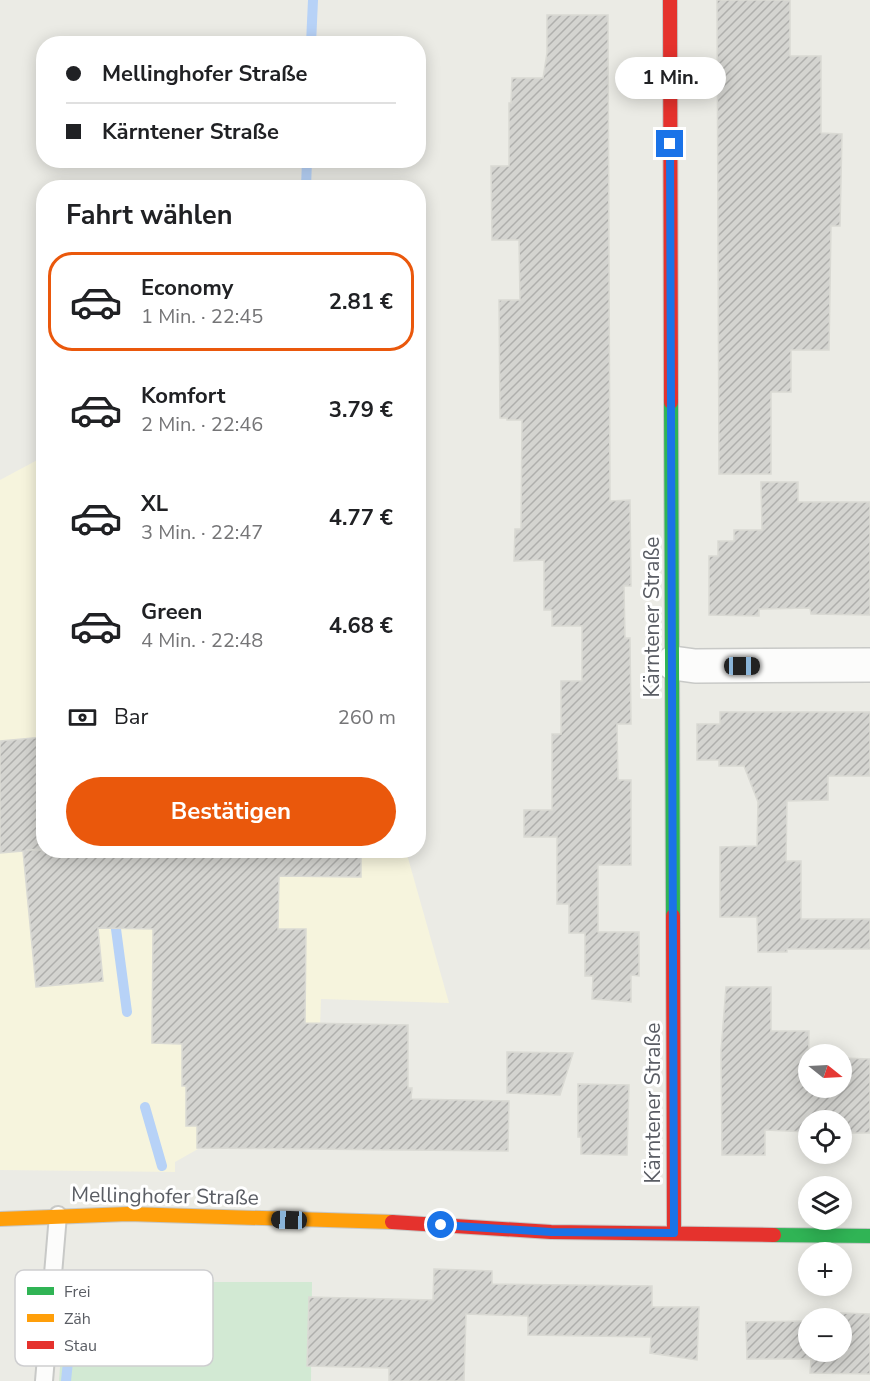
<!DOCTYPE html>
<html lang="de">
<head>
<meta charset="utf-8">
<style>
  :root { --surface:#fff; --page:#f2f2f2; --text:#202124; --muted:#757577; --line:#e0e0e0; --accent:#ea580c }
  body { margin:0; font-family:"Nunito Sans",sans-serif; background:var(--page); color:var(--text); height:100vh; display:flex; flex-direction:column; font-size:22px; white-space:nowrap }
  * { box-sizing:border-box; margin:0 }
  p { font-size:20px; color:var(--muted) }
  .icon { flex:none; width:33px; height:33px; fill:none; stroke:currentColor; stroke-width:2; stroke-linecap:round; stroke-linejoin:round }
  .map { position:relative; flex:1; overflow:hidden }
  .details { position:absolute; left:36px; top:180px; width:390px; height:678px; display:flex; flex-direction:column; background:var(--surface); border-radius:24px; box-shadow:0 3px 15px #0003 }
  .details>* { flex:none }
  .guide { position:absolute; left:36px; top:36px; width:390px; height:132px; border-radius:24px; box-shadow:0 3px 15px #0003; display:grid; align-content:center; height:132px; padding:0 30px; background:var(--surface) }
  .needle { width:39px; rotate:108deg }
  .buttons { position:absolute; left:798px; top:1044px; display:grid; gap:12px }
  .buttons a { display:grid; place-items:center; width:54px; height:54px; border-radius:50%; background:var(--surface); box-shadow:0 3px 15px #0003; font-size:30px }
  .end { position:absolute; width:27px; height:27px; margin:-14px; border:8px solid #1a73e8; background:#fff; box-shadow:0 0 0 3px #fff }
  .from { border-radius:50% }
  .bubble { position:absolute; height:42px; border-radius:21px; background:var(--surface); box-shadow:0 3px 15px #0003; font-size:20px; font-weight:700; line-height:42px; text-align:center }
  .car { position:absolute; width:18px; height:36px; margin:-18px -9px; border-radius:8px; box-shadow:0 0 4px 2px #0007; background:linear-gradient(#222 24%,#8ab4d8 0 40%,#222 0 76%,#8ab4d8 0 86%,#222 0) }
  .guide b { display:flex; align-items:center; gap:21px; height:57px; font-size:22px }
  .guide b+b { border-top:2px solid var(--line) }
  .guide i { width:15px; height:15px; background:var(--text) }
  ul { padding:0; list-style:none }
  li { display:flex; align-items:center; gap:18px; height:99px; margin:0 12px 9px; padding:0 18px; border:3px solid transparent; border-radius:24px }
  li div { flex:1 }
  li b { display:block; font-size:22px }
  li em { font-style:normal; font-weight:700 }
  li.on { border-color:var(--accent) }
  li>.icon { width:54px; height:54px; stroke-width:1.5 }
  h2 { padding:0 30px; font-size:27px; line-height:72px }
  .pay { display:flex; align-items:center; gap:15px; height:66px; padding:0 30px; font-size:22px }
  .pay p { margin-inline-start:auto }
  .button { display:flex; gap:12px; margin-top:auto; padding:12px 30px }
  .button a { flex:1; height:69px; border-radius:36px; background:var(--accent); color:#fff; font-size:24px; font-weight:700; line-height:69px; text-align:center }
  .map>svg:first-child { display:block }
</style>
</head>
<body>
<div class="map">
<svg width="870" height="1381" viewBox="0 0 870 1381">
  <defs>
    <pattern id="building-hatch" width="6" height="6" patternUnits="userSpaceOnUse" patternTransform="scale(1.5)"><rect width="6" height="6" fill="#d4d4d0"/><path d="M-1 1l2-2M0 6l6-6M5 7l2-2" fill="none" stroke="#afafac"/></pattern>
  </defs>
  <rect width="100%" height="100%" fill="#ebebe5"/>
  <path fill="#f6f4dd" d="M43 457 44 850 406 851 449 1003 321 999 318 1087 198 1086V1149L175 1162V1172L0 1170V480Z"/>
  <path fill="#d2e9d3" d="M66 1282H312L311 1381H59Z"/>
  <g fill="none" stroke-linecap="round" stroke-linejoin="round">
    <path stroke="#b7d2f7" stroke-width="10" d="M311 44 313 0
      M306 188 307 160
      M114 914 127 1012
      M145 1107 162 1166
      M66 1381 75 1293"/>
  </g>
  <path fill="url(#building-hatch)" stroke="#dadad4" stroke-width="1.5" d="M717 0H790V56H821V133L842 134 840 226H831L829 350H791V392H771V474H719Z
    M547 15H608L610 501 630 500 631 586H624L625 638H630L631 724H617L618 780H631V865H598V932H639V976L631 975V1002L592 999 593 976H585V933H569V904H557V837H524V810H552V734H561V681H582V626H552V610H544V560L514 561 515 529H521L522 420H507V418H500L499 300H520L519 240H492L491 166H509V103H511L512 78H543L547 53Z
    M761 482H798V502H870V615L811 614 810 608 759 609V616L709 615V556H718V541H734V530H762Z
    M720 712H870V776H828V800L787 801 786 861H801V919H870V949H787V952H758L757 917H720V847L757 846 758 802 744 766H719V760H697V724H720Z
    M44 737V849L26 850H361V877L279 876 278 929H306L305 1023 408 1025V1088H412L411 1099 509 1101 508 1151 197 1148V1126H186V1086H182V1044L152 1043 153 929 98 928 103 981 36 987 23 851 0 853V741Z
    M726 987H771V1031H809L808 1088H842V1058L870 1059V1133H842V1120H808V1132L765 1130V1155H722L721 1051Z
    M507 1052 573 1053 560 1095 507 1093Z
    M578 1084 629 1085 627 1155 581 1154V1137H578Z
    M434 1269 492 1271V1284L652 1286V1307H699L697 1360 650 1353 651 1337 528 1335V1316L466 1314 464 1381H389V1368L307 1366 309 1297 433 1300Z
    M812 1312 870 1314V1374L810 1373 811 1359H747L746 1322 808 1321V1352H842V1318H812Z"/>
  <g fill="none" stroke-linecap="round" stroke-linejoin="round">
    <g stroke="#c8c9c7" stroke-width="20">
      <path id="lane" d="M44 1381 58 1215"/>
    </g>
    <g stroke="#c8c9c7" stroke-width="36">
      <path id="street" d="M673 663 695 666 870 665"/>
    </g>
    <g stroke="#c6c7c6" stroke-width="16">
      <path id="fast" d="M671 402 673 916
        M774 1235 870 1236"/>
    </g>
    <g stroke="#c6c7c6" stroke-width="16">
      <path id="slow" d="M0 1219 128 1214 392 1222"/>
    </g>
    <g stroke="#c6c7c6" stroke-width="16">
      <path id="jam" d="M670 0 671 402
        M673 916 674 1233
        M392 1222 551 1232 774 1235"/>
    </g>
    <use href="#lane" stroke="#fcfcfb" stroke-width="16"/>
    <use href="#street" stroke="#fcfcfb" stroke-width="33"/>
    <use href="#fast" stroke="#30b455" stroke-width="14"/>
    <use href="#slow" stroke="#ff9f0a" stroke-width="14"/>
    <use href="#jam" stroke="#e5322d" stroke-width="14"/>
  </g>
  <g fill="none" stroke-linecap="round" stroke-linejoin="round">
    <path stroke="#1a73e8" stroke-width="8" d="M441 1225 551 1232 674 1233 670 144"/>
  </g>
  <g text-anchor="middle" dominant-baseline="central" stroke-width="6" stroke-linejoin="round" paint-order="stroke">
    <g font-size="21" fill="#5a5d64" stroke="#fff">
      <text transform="translate(652 617) rotate(-90)">Kärntener Straße</text>
      <text transform="translate(653 1103) rotate(-90)">Kärntener Straße</text>
      <text transform="translate(165 1196) rotate(1)">Mellinghofer Straße</text>
    </g>
  </g>
  <rect x="15" y="1270" width="198" height="96" rx="9" fill="#fff" stroke="#ceced0" stroke-width="1.5"/>
  <rect x="27" y="1287" width="27" height="8" fill="#30b455"/>
  <rect x="27" y="1314" width="27" height="8" fill="#ff9f0a"/>
  <rect x="27" y="1341" width="27" height="8" fill="#e5322d"/>
  <g font-size="16" fill="#5a5d64">
    <text x="64" y="1297">Frei</text>
    <text x="64" y="1324">Zäh</text>
    <text x="64" y="1351">Stau</text>
  </g>
</svg>
<div class="buttons">
<a><svg class="needle" viewBox="-14 -14 28 28"><path d="M0-13l5 13h-10z" fill="#e53935"/><path d="M0 13l5-13h-10z" fill="#757577"/></svg></a>
<a><svg class="icon" aria-label="locate" viewBox="0 0 24 24"><circle cx="12" cy="12" r="6"/><path d="M12 2v4M12 18v4M2 12h4M18 12h4"/></svg></a>
<a><svg class="icon" aria-label="layers" viewBox="0 0 24 24"><path d="M12 4l9 5-9 5-9-5zM3 14l9 5 9-5"/></svg></a>
<a>+</a>
<a>−</a>
</div>
<i class="end from" style="left:441px;top:1225px"></i>
<i class="end" style="left:670px;top:144px"></i>
<div class="bubble" style="left:615px;top:57px;width:111px">1 Min.</div>
<i class="car" style="left:742px;top:666px;rotate:90deg"></i>
<i class="car" style="left:289px;top:1220px;rotate:272deg"></i>
<div class="guide">
<b><i class="from"></i>Mellinghofer Straße</b>
<b><i></i>Kärntener Straße</b>
</div>
<section class="details">
<h2>Fahrt wählen</h2>
<ul>
<li class="on"><svg class="icon" aria-label="car" viewBox="0 0 24 24"><path d="M5 17H2v-5l4-1 3-4h7l3 4 3 1v5h-3M9 17h6M6 11h13"/><circle cx="7" cy="17" r="2"/><circle cx="17" cy="17" r="2"/></svg><div><b>Economy</b><p>1 Min. · 22:45</p></div><em>2.81 €</em></li>
<li><svg class="icon" aria-label="car" viewBox="0 0 24 24"><path d="M5 17H2v-5l4-1 3-4h7l3 4 3 1v5h-3M9 17h6M6 11h13"/><circle cx="7" cy="17" r="2"/><circle cx="17" cy="17" r="2"/></svg><div><b>Komfort</b><p>2 Min. · 22:46</p></div><em>3.79 €</em></li>
<li><svg class="icon" aria-label="car" viewBox="0 0 24 24"><path d="M5 17H2v-5l4-1 3-4h7l3 4 3 1v5h-3M9 17h6M6 11h13"/><circle cx="7" cy="17" r="2"/><circle cx="17" cy="17" r="2"/></svg><div><b>XL</b><p>3 Min. · 22:47</p></div><em>4.77 €</em></li>
<li><svg class="icon" aria-label="car" viewBox="0 0 24 24"><path d="M5 17H2v-5l4-1 3-4h7l3 4 3 1v5h-3M9 17h6M6 11h13"/><circle cx="7" cy="17" r="2"/><circle cx="17" cy="17" r="2"/></svg><div><b>Green</b><p>4 Min. · 22:48</p></div><em>4.68 €</em></li>
</ul>
<div class="pay"><svg class="icon" aria-label="cash" viewBox="0 0 24 24"><path d="M3 7h18v10H3z"/><circle cx="12" cy="12" r="2"/></svg>Bar<p>260 m</p></div>
<div class="button"><a>Bestätigen</a></div>
</section>
</div>
</body>
</html>
